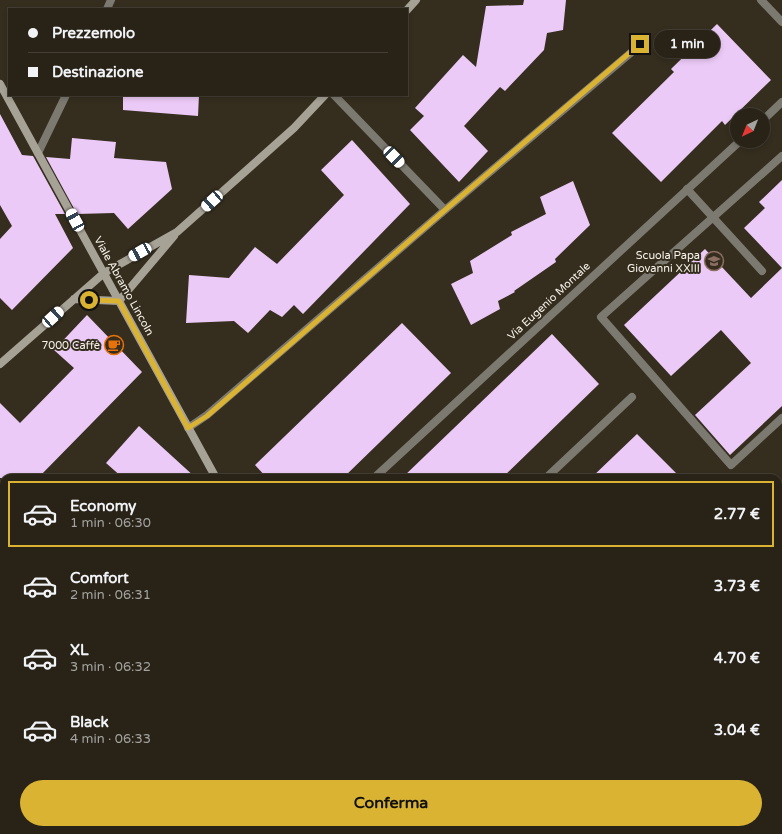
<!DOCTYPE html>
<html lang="it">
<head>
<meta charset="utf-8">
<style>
  :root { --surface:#282217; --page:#302a20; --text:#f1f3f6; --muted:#a5a4a1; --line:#443f36; --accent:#dab333 }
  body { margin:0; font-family:"Varela Round",sans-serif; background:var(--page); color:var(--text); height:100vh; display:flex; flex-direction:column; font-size:15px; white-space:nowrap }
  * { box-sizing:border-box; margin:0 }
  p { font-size:13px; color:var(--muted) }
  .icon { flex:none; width:22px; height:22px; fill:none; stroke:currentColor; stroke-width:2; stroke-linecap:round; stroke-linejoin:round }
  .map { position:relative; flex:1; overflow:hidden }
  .sheet { position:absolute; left:0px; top:474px; width:782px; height:360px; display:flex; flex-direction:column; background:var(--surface); border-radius:12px 12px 0 0; box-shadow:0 2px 6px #0003,0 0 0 1px var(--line) }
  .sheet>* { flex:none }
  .guide { position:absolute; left:8px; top:8px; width:400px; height:88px; border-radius:0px; box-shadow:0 2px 6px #0003,0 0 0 1px var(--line); display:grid; align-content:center; height:88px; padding:0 20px; background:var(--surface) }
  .needle { width:26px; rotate:223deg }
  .buttons { position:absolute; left:730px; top:108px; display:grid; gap:8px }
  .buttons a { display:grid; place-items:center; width:40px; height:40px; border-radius:50%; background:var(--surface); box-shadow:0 2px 6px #0003,0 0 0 1px var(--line); font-size:20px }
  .end { position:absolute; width:18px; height:18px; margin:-9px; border:5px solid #dab333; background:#111; box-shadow:0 0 0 2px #111 }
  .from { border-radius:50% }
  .bubble { position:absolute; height:28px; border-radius:14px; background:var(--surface); box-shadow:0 2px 6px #0003,0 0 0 1px var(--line); font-size:13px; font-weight:700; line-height:28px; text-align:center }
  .car { position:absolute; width:12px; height:24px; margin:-12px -6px; border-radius:5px; box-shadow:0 0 3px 1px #0007; background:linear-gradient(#fff 24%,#345 0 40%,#fff 0 76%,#345 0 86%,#fff 0) }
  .guide b { display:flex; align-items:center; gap:14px; height:38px; font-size:15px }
  .guide b+b { border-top:1px solid var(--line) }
  .guide i { width:10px; height:10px; background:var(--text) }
  ul { padding:7px 0 0; list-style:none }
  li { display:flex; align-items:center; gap:12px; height:66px; margin:0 8px 6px; padding:0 12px; border:2px solid transparent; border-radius:0px }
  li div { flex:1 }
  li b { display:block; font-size:15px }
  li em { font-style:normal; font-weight:700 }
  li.selected { border-color:var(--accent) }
  li>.icon { width:36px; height:36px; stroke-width:1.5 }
  .primary-button { display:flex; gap:8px; margin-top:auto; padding:8px 20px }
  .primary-button a { flex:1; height:46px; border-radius:24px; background:var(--accent); color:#111; font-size:16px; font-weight:700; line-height:46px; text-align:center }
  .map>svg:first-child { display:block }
</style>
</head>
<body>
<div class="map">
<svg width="782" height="834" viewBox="0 0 782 834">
  <rect width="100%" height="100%" fill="#352e1f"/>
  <path fill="#eccaf7" d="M524 0H566L563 30 547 33 544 50 505 91 500 87 464 126 488 151 459 182 410 130 424 116 415 108 463 55 476 67 486 6 523 5Z
    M717 24 771 80 725 125 722 121 661 182 612 133 674 72 671 69Z
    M123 95H199L198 116 123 110Z
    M0 114 22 155 33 156 65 214H55L73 248 12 310 0 298V239L12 226 0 205Z
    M72 138 116 142 114 158 166 162 172 189 128 229 114 213 77 214 46 157 70 159Z
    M352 140 410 204 303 314 294 305 282 317 270 310 248 333 234 321 186 323 189 275 229 278 255 247 277 264 344 195 321 170Z
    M782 180V406L730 455 695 415 751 363 721 330 671 376 624 325 705 249 751 298 782 268 744 228 765 208 759 202Z
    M573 181 590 225 555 259 556 262 514 291 515 292 498 301 500 309 471 325 451 284 473 273 470 261 512 235 511 232 546 214 540 197Z
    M87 315 142 372 38 478H0V403L20 423 74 368 54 350Z
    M402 323 451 373 343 478H267L255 465Z
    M552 334 599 384 502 478H402Z
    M139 426 196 478H123L106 463Z
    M637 434 681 478H591Z"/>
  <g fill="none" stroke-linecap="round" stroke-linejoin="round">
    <path stroke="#7c7971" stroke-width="8" d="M107 9 111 0
      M334 95 445 210
      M38 153 66 95
      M782 156 601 317 731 465 782 418
      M687 189 762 271
      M188 428 207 415 445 210 640 45
      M546 478 632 397
      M0 682 4 679
      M0 807 4 803"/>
    <path stroke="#7c7971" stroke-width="8" d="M761 0 782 22
      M763 120 782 102
      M374 478 740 141
      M572 830 576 834
      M129 834 133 830
      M386 834 391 830"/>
    <path stroke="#a7a296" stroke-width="8" d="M407 10 416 0
      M0 84 216 478
      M74 299 119 301 174 236
      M0 364 104 273 177 232 294 128 325 95
      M408 830 410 834"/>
  </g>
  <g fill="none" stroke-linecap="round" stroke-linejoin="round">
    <path stroke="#dab333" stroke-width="5" d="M89 300 119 301 188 428 207 416 445 210 640 44"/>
  </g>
  <defs>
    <g id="school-ring" transform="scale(1)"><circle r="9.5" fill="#352e1f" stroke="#8d6e63" stroke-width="1.5"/><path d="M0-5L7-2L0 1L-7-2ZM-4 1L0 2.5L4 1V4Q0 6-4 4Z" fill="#8d6e63"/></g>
    <g id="cafe-ring" transform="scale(1)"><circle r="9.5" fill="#352e1f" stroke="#e8710a" stroke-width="1.5"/><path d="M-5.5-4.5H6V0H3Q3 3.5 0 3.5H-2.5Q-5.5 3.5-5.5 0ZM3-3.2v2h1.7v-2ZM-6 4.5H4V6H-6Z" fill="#e8710a"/></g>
  </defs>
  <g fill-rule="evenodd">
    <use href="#school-ring" x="714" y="261"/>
    <use href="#cafe-ring" x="114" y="345"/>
  </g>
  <g text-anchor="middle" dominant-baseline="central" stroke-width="4" stroke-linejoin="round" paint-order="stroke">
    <g font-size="11" fill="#f8f3ea" stroke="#352e1f" text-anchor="end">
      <text x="700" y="255">Scuola Papa<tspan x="700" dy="13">Giovanni XXIII</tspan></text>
      <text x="100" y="345">7000 Caffè</text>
    </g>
    <g font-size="11" fill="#f8f3ea" stroke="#352e1f">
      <text transform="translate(124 286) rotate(61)">Viale Abramo Lincoln</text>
      <text transform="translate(549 301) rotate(-43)">Via Eugenio Montale</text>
    </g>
  </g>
</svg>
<div class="buttons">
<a><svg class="needle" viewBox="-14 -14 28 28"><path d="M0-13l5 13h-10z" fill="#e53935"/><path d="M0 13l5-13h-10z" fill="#a5a4a1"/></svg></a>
</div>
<i class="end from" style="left:89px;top:300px"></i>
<i class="end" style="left:640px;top:44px"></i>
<div class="bubble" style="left:654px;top:30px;width:66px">1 min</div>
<i class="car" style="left:394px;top:157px;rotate:136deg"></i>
<i class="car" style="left:212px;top:201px;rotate:228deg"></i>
<i class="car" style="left:75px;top:220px;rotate:331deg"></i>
<i class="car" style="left:140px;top:252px;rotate:241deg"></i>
<i class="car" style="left:53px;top:317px;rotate:48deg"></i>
<div class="guide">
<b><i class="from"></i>Prezzemolo</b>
<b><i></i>Destinazione</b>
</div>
<section class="sheet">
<ul>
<li class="selected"><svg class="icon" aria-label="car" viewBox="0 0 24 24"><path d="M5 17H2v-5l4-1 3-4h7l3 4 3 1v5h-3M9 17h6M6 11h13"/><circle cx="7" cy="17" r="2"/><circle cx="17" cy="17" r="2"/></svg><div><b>Economy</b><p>1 min · 06:30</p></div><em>2.77 €</em></li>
<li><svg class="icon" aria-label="car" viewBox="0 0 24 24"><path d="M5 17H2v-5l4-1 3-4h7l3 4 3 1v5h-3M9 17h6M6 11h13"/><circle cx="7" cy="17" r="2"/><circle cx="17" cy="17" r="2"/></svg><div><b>Comfort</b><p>2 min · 06:31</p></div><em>3.73 €</em></li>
<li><svg class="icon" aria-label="car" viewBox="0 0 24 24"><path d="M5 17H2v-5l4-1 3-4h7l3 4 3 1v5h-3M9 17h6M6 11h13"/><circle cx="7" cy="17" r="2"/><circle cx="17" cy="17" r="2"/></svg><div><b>XL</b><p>3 min · 06:32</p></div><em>4.70 €</em></li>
<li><svg class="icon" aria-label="car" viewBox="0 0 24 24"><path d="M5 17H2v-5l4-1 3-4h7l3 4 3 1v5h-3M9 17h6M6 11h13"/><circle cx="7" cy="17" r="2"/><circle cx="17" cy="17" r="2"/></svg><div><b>Black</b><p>4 min · 06:33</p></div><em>3.04 €</em></li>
</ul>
<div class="primary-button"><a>Conferma</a></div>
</section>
</div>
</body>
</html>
